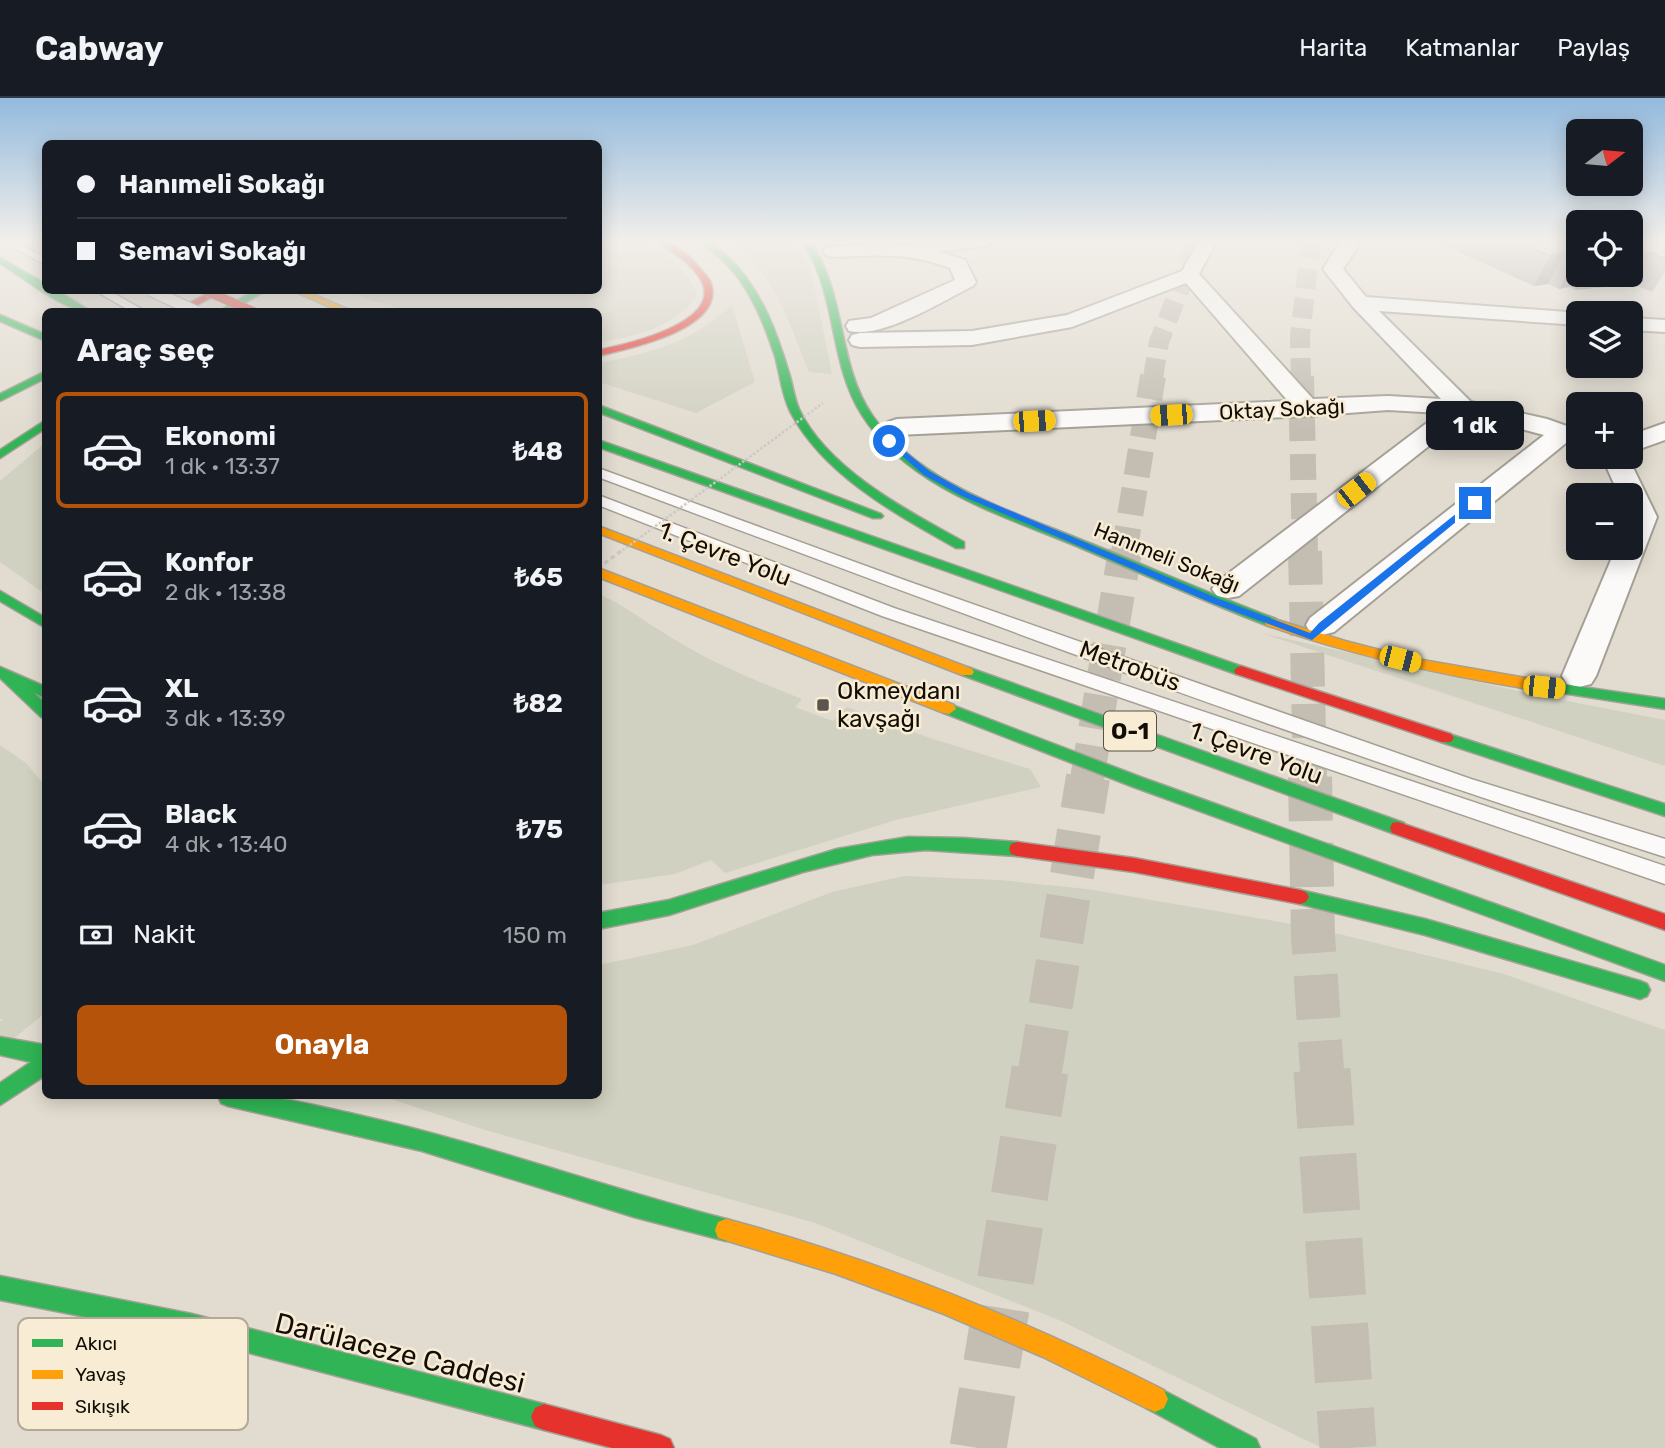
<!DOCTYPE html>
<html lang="tr">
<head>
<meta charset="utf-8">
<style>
  :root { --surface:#171b24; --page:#20242c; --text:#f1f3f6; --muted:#9ea1a6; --line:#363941; --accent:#b45309 }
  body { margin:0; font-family:Rubik,sans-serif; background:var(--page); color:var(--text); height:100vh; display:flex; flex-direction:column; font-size:26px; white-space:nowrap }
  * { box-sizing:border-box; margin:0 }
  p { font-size:23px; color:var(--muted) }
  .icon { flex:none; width:38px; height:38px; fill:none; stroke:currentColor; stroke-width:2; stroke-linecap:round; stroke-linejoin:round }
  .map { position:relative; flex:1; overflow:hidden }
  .side { position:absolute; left:42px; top:210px; width:560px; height:791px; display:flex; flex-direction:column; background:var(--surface); border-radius:10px; box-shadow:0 4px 18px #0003 }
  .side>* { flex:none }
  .guide { position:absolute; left:42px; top:42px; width:560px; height:154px; border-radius:10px; box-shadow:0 4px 18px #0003; display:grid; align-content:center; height:154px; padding:0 35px; background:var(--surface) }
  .needle { width:46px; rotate:74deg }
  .fabs { position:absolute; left:1566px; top:21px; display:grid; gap:14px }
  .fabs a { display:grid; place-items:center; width:77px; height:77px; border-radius:10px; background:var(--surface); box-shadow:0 4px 18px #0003; font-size:35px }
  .end { position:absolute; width:32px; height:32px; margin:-16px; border:9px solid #1a73e8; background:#fff; box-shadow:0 0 0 4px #fff }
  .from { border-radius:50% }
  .bubble { position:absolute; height:49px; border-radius:10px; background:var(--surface); box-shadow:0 4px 18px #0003; font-size:23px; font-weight:700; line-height:49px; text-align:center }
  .car { position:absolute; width:21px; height:42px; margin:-21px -10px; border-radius:9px; box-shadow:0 0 5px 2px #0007; background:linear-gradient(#f5c518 24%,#345 0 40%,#f5c518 0 76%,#345 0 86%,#f5c518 0) }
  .guide b { display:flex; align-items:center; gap:24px; height:66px; font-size:26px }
  .guide b+b { border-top:2px solid var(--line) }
  .guide i { width:18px; height:18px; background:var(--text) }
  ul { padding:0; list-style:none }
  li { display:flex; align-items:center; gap:21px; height:116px; margin:0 14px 10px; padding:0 21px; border:4px solid transparent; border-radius:10px }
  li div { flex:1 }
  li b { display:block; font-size:26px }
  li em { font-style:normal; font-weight:700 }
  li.on { border-color:var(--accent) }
  li>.icon { width:63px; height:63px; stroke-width:1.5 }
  h2 { padding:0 35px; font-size:32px; line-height:84px }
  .pay { display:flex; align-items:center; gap:18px; height:77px; padding:0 35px; font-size:26px }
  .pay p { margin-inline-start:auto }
  .primary-button { display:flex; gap:14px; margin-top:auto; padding:14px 35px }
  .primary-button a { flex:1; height:80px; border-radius:10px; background:var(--accent); color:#fff; font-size:28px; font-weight:700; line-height:80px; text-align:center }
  header { display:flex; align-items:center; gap:42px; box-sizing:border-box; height:98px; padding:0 35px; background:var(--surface); border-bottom:2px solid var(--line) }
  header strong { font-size:33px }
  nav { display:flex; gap:38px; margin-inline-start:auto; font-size:24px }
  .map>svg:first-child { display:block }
</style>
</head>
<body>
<header>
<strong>Cabway</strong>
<nav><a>Harita</a><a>Katmanlar</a><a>Paylaş</a></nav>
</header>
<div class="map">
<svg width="1665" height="1350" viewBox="0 0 1665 1350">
  <rect width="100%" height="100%" fill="#e2dcd0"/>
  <path fill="#d1d1c1" d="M599 143C611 143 625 141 638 143 661 147 690 175 697 197 678 228 633 240 599 244L598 214 411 213 372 203 348 193 598 192Z
    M725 143H794L811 172 832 276 809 274C790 228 773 166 725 143Z
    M732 207 755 284 696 315 599 284V265C654 254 689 246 732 207Z
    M45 345V496L0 464V383Z
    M598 496C623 506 641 521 664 535 707 563 754 582 802 601L795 609 833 623 847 609 930 640 1030 671 1041 689 896 722 725 775 711 762 675 776 599 787Z
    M1261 535 1522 594 1665 622V668Z
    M0 647 26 665 46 689 45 915 0 952V924L3 922 0 921Z
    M904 778 1000 782 1087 791 1310 829 1504 876 1665 932V1350H1322L1061 1223 815 1125 485 1032 382 998H598L599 867 693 847 832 794Z"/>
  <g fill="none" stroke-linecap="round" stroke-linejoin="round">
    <path stroke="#c3bdb2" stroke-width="20" stroke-dasharray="20 10" stroke-linecap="butt" d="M1153 280 1159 244 1198 143
      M1301 280 1300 238 1311 143"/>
    <path stroke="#c3bdb2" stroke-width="26" stroke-dasharray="26 13" stroke-linecap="butt" d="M1301 278 1305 455
      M1124 455 1153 278"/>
    <path stroke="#c3bdb2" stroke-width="34" stroke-dasharray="34 17" stroke-linecap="butt" d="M1305 453 1310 681
      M1087 681 1125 453"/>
    <path stroke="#c3bdb2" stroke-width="44" stroke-dasharray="44 22" stroke-linecap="butt" d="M1310 679 1313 838 1322 973
      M1040 973 1088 679"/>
    <path stroke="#c3bdb2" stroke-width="57" stroke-dasharray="57 28" stroke-linecap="butt" d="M1322 972 1348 1350
      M978 1350 1040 972"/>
    <g stroke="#a4a096" stroke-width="3">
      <path id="lane" d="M0 143H13L46 160V167Z
        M34 143H46V150Z
        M94 192H108L147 214H132Z
        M598 370 907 483 1471 681 1665 741V759C1305 645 952 512 598 379Z
        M598 397 894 510 1665 768V786L882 518 598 407Z"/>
    </g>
    <g stroke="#a4a096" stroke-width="4">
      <path id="street" d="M926 143H994L985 148 937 153 965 162 976 184 973 188C942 203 883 241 849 233L846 228 849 223 871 220 955 182 950 170C911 154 873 157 832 159L826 157 823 153 826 149 881 146 913 148Z
        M1199 143H1217L1199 176 1313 301 1388 298 1441 301 1353 209 1323 171 1341 143H1362L1343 171 1366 199 1580 215 1578 227 1379 213 1471 304 1547 321 1578 332V349L1566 345 1334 534 1322 537 1310 534 1306 527 1310 520 1544 337 1468 317 1239 498 1228 500 1217 498 1212 491 1217 484 1440 315 1388 312 1308 318 897 337 888 334 884 329 888 324 897 321 1288 303 1186 185 1072 229 972 247 860 249 852 247 849 242 852 237 860 235 972 233 1067 217 1182 173Z
        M1631 220 1665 222V234L1631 232Z
        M1665 325V342L1631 354V337Z
        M1602 359H1628L1657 419 1596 578 1591 586 1579 589 1567 586 1562 578 1616 450H1631V397H1619Z"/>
    </g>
    <g stroke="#a4a096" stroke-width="3">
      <path id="fast" d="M700 143C713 143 722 153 731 162 762 193 777 235 789 275 793 287 794 300 799 311 827 371 909 414 964 444V450H956C896 416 825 378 791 315 782 298 780 276 775 258 765 228 753 197 732 172 723 161 711 153 700 143Z
        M802 143H810C847 197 837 266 872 317 921 388 1013 413 1089 445 1151 470 1213 497 1276 521V527H1266L1243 518C1189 496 1135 473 1081 450 1005 418 909 391 862 317 828 264 838 196 802 143Z
        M0 160 46 186V192H56L92 214C66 214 23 180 0 165Z
        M256 192H267L228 214H217Z
        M0 217 46 237V243L0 223Z
        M46 273V280L0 303V296Z
        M598 307 881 416 883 418 881 420H873L598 314Z
        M46 322V330L0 360V352Z
        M598 342 1246 570 1248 573 1246 576H1236L598 349Z
        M0 493 46 520V530L0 503Z
        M0 569 46 589V600L34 595 46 606V620L41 619 0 580Z
        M967 569 1404 725 1406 730 1404 735H1392L962 577 960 574 962 571Z
        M1554 585 1665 601V611L1549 593 1547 590 1549 587Z
        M949 606 1143 680 1665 867V883L1131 688 944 615 942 611 944 607Z
        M1446 635 1665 706V718L1441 644 1438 640 1441 636Z
        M908 739 963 740 1017 744 1023 746 1025 751 1023 756 1017 758 926 752 872 757 803 774 669 817 598 831V815L669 802 837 751Z
        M1300 792 1425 821 1640 883 1647 886 1650 892 1647 898 1640 901 1425 837 1300 806 1294 804 1291 799 1294 794Z
        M0 939 46 947V977L0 1007V985L31 964 0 957Z
        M218 998C265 993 312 1007 358 1017 483 1045 603 1089 726 1121L734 1124 737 1132 734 1140 726 1143 634 1119 422 1053 228 1008 221 1005Z
        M0 1178 192 1216 544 1306 553 1310 557 1319 553 1328 544 1332 192 1240 0 1202Z
        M1155 1288 1256 1341 1260 1350H1220L1146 1310 1142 1301 1146 1292Z"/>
    </g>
    <g stroke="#a4a096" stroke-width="3">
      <path id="slow" d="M291 192H303L354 214H341Z
        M598 428 972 571 974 574 972 577H962L598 435Z
        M598 470 954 607 956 611 949 616 944 615 598 479Z
        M1271 520 1345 543 1411 560 1554 585 1561 590 1554 595C1456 580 1360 560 1266 527L1264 524Z
        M726 1121C878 1162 1023 1221 1164 1292L1168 1301 1164 1310 1155 1314 1146 1310 1043 1259 944 1216 836 1176 718 1140 715 1132 718 1124Z"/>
    </g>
    <g stroke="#a4a096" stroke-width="3">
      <path id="jam" d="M657 143C672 143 689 156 698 168 702 173 709 179 711 185 726 231 628 251 598 258V252C624 247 725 225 701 182 690 163 673 156 657 143Z
        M214 192H225L184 214H172Z
        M1241 568 1451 636 1454 640 1451 644H1441L1236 576 1234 573 1236 570Z
        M1398 724 1665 816V832L1392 735 1390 730 1392 725Z
        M1017 744 1134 760 1300 792 1306 794 1309 799 1306 804 1300 806 1134 774 1017 758 1011 756 1009 751 1011 746Z
        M544 1306 661 1337 670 1341 674 1350H612L544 1332 535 1328 531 1319 535 1310Z"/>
    </g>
    <use href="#lane" fill="#fbfaf8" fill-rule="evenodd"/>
    <use href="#street" fill="#fbfaf8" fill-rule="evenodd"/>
    <use href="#fast" fill="#30b455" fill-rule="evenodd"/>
    <use href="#slow" fill="#ff9f0a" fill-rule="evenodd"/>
    <use href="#jam" fill="#e5322d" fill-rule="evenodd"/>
    <g stroke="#a4a096" stroke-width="13" stroke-linecap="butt">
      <path id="lane-bridge" d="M150 192 197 214"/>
    </g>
    <g stroke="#a4a096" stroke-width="10" stroke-linecap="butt">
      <path id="jam-bridge" d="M204 192 254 214"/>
    </g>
    <path stroke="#cbc9c6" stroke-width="2.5" stroke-dasharray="2.5 2" stroke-linecap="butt" d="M0 155 46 143
      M619 455 823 305"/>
    <path stroke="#cbc9c6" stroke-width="3.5" stroke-dasharray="4.5 3.5" stroke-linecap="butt" d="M598 470 621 453"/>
    <use href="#lane-bridge" stroke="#fbfaf8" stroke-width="11"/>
    <use href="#jam-bridge" stroke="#e5322d" stroke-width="9"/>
  </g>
  <path fill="#b1aead" d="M1434 143H1578V177H1631V143H1665V174L1652 194 1633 186 1575 192 1569 189 1559 191 1548 186 1534 188Z"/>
  <path fill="#908d8d" d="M1564 155 1548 186 1534 188 1550 158Z
    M1651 155 1633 186 1575 192 1583 177H1631V157Z
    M1576 160H1578V172L1569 189 1559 191Z"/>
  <path fill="#cecac9" stroke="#908d8d" stroke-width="2" d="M1515 143H1578V160H1576L1564 155 1550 158Z
    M1631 143H1665V161L1651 155 1631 157Z"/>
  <linearGradient id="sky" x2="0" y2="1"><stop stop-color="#93bade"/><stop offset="0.43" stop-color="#f2efea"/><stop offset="1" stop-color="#f2efea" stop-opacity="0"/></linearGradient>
  <rect width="1665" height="332" fill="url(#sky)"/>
  <path fill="#1a73e8" d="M889 340 929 373 968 395 1219 501 1310 535 1319 525 1472 403 1479 405 1312 542 1212 505 962 398 924 377 886 344Z"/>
  <rect fill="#5b564d" stroke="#f8ecd4" stroke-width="2.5" x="816" y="600" width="14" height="14" rx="3.5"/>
  <g text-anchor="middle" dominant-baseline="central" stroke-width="5" stroke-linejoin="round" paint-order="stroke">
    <g font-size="21" fill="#120e07" stroke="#f8ecd4">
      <text transform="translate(1282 311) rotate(-3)">Oktay Sokağı</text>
      <text transform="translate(1167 459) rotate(22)">Hanımeli Sokağı</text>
    </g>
    <rect fill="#f8ecd4" stroke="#575144" stroke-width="2" x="1104" y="613.5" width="52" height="39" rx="5"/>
    <g font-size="23" font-weight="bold" fill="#120e07">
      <text x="1130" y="633">O-1</text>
    </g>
    <g font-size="24" fill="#120e07" stroke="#f8ecd4">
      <text transform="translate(725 456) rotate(21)">1. Çevre Yolu</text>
      <text transform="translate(1130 568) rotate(20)">Metrobüs</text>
      <text transform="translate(1256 655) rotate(20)">1. Çevre Yolu</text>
    </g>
    <g font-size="24" fill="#120e07" stroke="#f8ecd4" text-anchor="start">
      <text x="837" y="593">Okmeydanı<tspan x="837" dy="28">kavşağı</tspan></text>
    </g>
    <g font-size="28" fill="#120e07" stroke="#f8ecd4">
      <text transform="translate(400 1255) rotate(14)">Darülaceze Caddesi</text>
    </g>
  </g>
  <rect x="18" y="1220" width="230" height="112" rx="10" fill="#f8ecd4" stroke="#b3a996" stroke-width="2"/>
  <rect x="32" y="1241" width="31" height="8" fill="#30b455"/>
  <rect x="32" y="1272" width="31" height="9" fill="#ff9f0a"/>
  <rect x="32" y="1304" width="31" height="8" fill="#e5322d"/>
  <g font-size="19" fill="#120e07">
    <text x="75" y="1252">Akıcı</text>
    <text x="75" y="1283">Yavaş</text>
    <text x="75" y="1315">Sıkışık</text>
  </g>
</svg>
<div class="fabs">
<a><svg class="needle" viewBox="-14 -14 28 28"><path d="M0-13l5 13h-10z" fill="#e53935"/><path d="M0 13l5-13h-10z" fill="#9ea1a6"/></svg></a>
<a><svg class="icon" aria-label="locate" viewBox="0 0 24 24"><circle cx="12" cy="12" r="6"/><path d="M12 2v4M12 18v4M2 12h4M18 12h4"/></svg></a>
<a><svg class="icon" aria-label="layers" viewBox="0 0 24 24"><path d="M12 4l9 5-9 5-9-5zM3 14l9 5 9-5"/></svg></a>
<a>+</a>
<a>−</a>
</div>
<i class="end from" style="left:889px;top:343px"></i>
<i class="end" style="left:1475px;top:405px"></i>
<div class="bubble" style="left:1426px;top:303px;width:98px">1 dk</div>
<i class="car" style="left:1171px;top:317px;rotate:267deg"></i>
<i class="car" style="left:1034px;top:323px;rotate:87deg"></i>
<i class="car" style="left:1356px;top:392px;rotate:52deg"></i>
<i class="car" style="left:1400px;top:561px;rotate:104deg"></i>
<i class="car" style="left:1544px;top:589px;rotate:96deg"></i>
<div class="guide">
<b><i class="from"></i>Hanımeli Sokağı</b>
<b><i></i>Semavi Sokağı</b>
</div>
<section class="side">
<h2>Araç seç</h2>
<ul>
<li class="on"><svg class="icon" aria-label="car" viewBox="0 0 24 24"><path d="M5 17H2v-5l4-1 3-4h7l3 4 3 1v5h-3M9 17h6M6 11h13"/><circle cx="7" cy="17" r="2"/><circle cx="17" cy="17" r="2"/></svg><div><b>Ekonomi</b><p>1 dk · 13:37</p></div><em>₺48</em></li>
<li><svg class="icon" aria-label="car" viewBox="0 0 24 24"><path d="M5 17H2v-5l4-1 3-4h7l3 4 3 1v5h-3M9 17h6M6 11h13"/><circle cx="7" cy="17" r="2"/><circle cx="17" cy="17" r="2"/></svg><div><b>Konfor</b><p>2 dk · 13:38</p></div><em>₺65</em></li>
<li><svg class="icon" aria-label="car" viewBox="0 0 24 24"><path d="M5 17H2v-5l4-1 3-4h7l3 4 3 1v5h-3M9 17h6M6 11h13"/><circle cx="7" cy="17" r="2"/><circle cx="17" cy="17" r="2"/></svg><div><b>XL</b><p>3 dk · 13:39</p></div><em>₺82</em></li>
<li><svg class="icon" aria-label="car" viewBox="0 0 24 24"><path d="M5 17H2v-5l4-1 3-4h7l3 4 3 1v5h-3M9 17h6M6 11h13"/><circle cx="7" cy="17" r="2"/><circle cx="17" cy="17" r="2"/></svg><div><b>Black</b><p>4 dk · 13:40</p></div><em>₺75</em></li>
</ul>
<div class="pay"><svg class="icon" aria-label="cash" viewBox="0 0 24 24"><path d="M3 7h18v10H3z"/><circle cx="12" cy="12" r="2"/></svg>Nakit<p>150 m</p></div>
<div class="primary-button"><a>Onayla</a></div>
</section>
</div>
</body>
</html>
